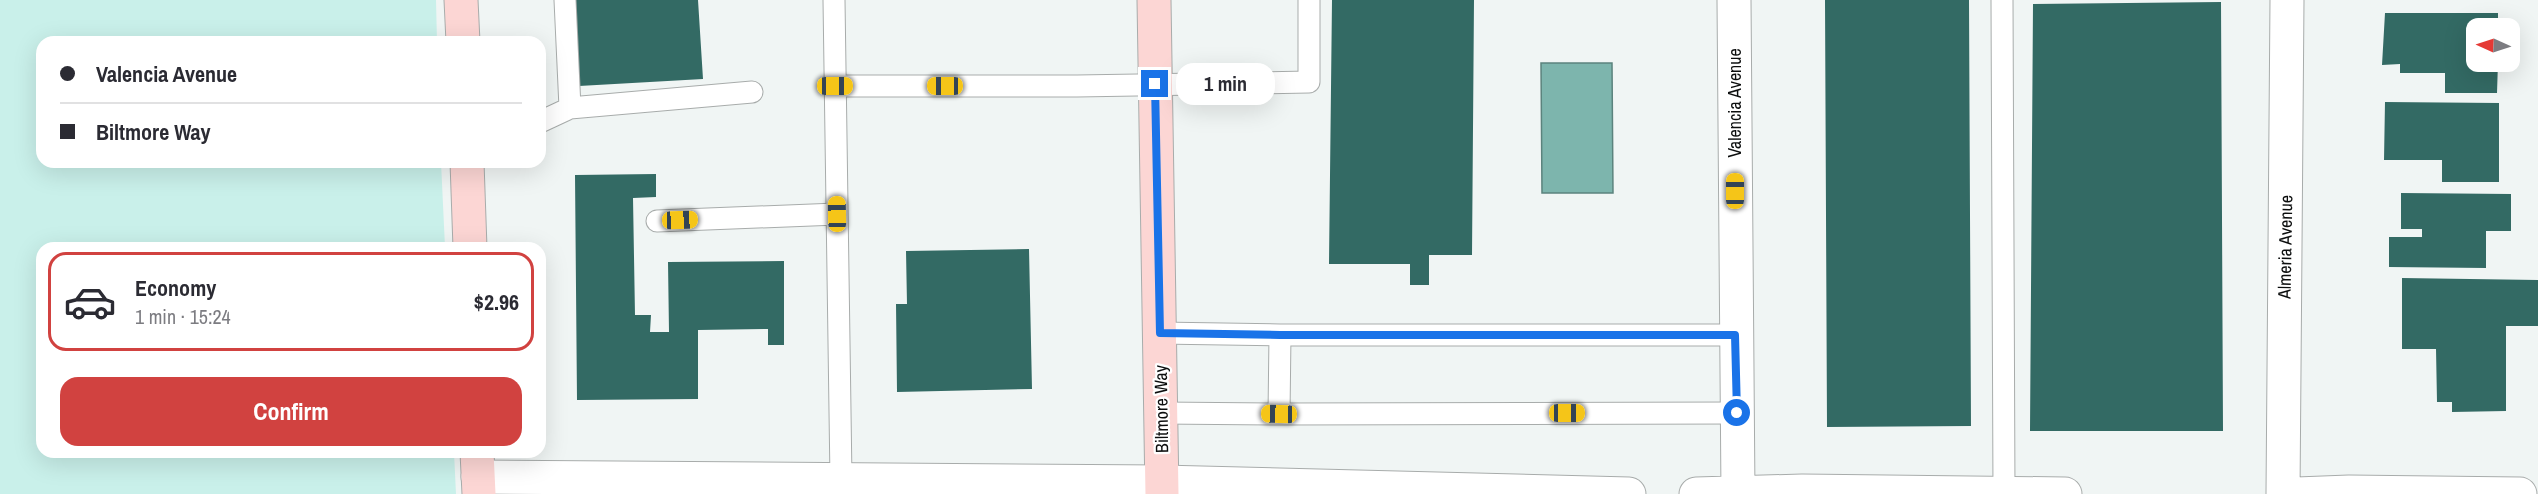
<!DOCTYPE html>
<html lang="en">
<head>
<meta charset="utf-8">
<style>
  :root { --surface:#fff; --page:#f7f7f7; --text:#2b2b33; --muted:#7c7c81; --line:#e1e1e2; --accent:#d14240 }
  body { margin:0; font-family:"Archivo Narrow",sans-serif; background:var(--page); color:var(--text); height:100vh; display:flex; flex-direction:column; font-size:22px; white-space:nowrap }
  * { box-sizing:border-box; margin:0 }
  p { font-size:20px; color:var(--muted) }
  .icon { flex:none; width:33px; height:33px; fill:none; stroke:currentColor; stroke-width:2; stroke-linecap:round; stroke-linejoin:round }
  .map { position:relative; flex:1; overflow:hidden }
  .sheet { position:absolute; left:36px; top:242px; width:510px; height:216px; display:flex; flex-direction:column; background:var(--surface); border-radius:18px; box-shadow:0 6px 24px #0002 }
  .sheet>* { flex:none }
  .guide { position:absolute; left:36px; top:36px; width:510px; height:132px; border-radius:18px; box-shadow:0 6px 24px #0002; display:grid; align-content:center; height:132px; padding:0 24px; background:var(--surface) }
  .needle { width:39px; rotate:273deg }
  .fabs { position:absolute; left:2466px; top:18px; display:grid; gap:12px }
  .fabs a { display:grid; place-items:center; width:54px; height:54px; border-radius:12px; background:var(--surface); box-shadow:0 6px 24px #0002; font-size:30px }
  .end { position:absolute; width:27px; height:27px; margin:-14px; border:8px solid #1a73e8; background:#fff; box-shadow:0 0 0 3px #fff }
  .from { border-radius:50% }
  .bubble { position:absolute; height:42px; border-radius:18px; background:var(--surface); box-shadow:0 6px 24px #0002; font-size:20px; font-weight:700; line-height:42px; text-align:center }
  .car { position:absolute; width:18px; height:36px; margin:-18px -9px; border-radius:8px; box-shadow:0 0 4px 2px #0007; background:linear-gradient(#f5c518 24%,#345 0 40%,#f5c518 0 76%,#345 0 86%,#f5c518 0) }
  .guide b { display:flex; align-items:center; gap:21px; height:57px; font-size:22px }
  .guide b+b { border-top:2px solid var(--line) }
  .guide i { width:15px; height:15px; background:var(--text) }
  ul { padding:10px 0 0; list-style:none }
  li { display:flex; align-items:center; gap:18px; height:99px; margin:0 12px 9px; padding:0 12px; border:3px solid transparent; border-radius:18px }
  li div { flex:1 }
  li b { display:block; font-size:22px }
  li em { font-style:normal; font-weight:700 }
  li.on { border-color:var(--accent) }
  li>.icon { width:54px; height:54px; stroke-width:1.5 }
  .cta { display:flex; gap:12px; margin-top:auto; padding:12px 24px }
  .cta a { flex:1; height:69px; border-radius:18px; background:var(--accent); color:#fff; font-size:24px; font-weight:700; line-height:69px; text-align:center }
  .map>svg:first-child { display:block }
</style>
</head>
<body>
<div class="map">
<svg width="2538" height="494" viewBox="0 0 2538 494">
  <rect width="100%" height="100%" fill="#f0f5f4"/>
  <path fill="#c9f0ea" d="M0 0H436L437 42H42V162H441L445 247 42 248V452H454L456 494H0Z"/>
  <path fill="#7db5ad" stroke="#5b837d" stroke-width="1.5" d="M1541 63H1612L1613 193H1542Z"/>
  <path fill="#336a64" d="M575 0H698L703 79 579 86Z
    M1332 0H1474L1472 255H1429V285H1410V264H1329Z
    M1825 0H1969L1971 426 1827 427Z
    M2221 2 2223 431H2030L2033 4Z
    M2385 13H2498V28H2476V62H2498L2497 93H2445V73H2400V64L2382 65Z
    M2385 102 2499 103V182H2442V160H2384Z
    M656 174V197L633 198 635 315H651L650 332H669L668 262 784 261V345H768V329L698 330V399L577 400 575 175Z
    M2401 193 2511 194V231H2486V268L2389 267V237H2422V229H2401Z
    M1029 249 1032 389 897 392 896 304H907L906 251Z
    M2402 278 2538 280V326H2506V411L2452 412V402H2437L2436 349H2402Z"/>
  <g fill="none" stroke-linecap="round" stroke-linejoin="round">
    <g stroke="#a8acab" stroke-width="23">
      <path id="lane" d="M565 0 570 108
        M834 0 841 479
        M2002 0 2004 494
        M835 86H1077L1309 82V0
        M540 122 570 108 752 92
        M657 221 837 214
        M1159 333 1280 335 1279 414 1737 413
        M1280 335H1735
        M1161 413 1279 414"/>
    </g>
    <g stroke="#a8acab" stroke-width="35">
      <path id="street" d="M1734 0 1738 494
        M478 477 1162 482 1629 494
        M1696 494 1802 491 2065 494
        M2283 494 2287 0
        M2297 494 2349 492 2520 494"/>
    </g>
    <g stroke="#a8acab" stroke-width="35">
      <path id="secondary" d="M461 0 463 42
        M1154 0 1162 494
        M467 162 470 248
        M477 452 479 494"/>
    </g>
    <use href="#lane" stroke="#fff" stroke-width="21"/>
    <use href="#street" stroke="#fff" stroke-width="33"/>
    <use href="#secondary" stroke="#fcd6d4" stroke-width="33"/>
  </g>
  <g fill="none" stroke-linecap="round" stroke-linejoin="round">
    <path stroke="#1a73e8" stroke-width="8" d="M1155 84 1160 333 1280 335H1735L1737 413"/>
  </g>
  <g text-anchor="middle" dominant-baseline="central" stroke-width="4.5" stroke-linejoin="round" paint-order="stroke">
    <g font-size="18" fill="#0c0e0e" stroke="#fff">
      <text transform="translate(1734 103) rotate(-90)">Valencia Avenue</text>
      <text transform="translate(2285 247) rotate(-89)">Almeria Avenue</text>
      <text transform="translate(1161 409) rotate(-91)">Biltmore Way</text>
    </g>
  </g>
</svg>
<div class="fabs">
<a><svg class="needle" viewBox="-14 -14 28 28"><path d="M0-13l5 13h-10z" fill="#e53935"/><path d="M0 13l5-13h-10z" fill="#7c7c81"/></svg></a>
</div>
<i class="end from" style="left:1737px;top:413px"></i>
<i class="end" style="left:1155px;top:84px"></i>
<div class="bubble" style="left:1176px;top:63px;width:99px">1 min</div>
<i class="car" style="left:835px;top:86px;rotate:90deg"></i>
<i class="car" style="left:945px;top:86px;rotate:270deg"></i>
<i class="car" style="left:1735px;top:191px;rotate:0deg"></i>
<i class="car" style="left:837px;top:214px;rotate:359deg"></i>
<i class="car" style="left:680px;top:220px;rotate:88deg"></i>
<i class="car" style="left:1567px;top:413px;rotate:90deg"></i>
<i class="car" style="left:1279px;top:414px;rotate:271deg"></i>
<div class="guide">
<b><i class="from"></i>Valencia Avenue</b>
<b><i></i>Biltmore Way</b>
</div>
<section class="sheet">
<ul>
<li class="on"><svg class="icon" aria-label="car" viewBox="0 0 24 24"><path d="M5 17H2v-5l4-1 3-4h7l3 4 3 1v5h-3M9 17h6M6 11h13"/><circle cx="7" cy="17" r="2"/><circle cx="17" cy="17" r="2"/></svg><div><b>Economy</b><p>1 min · 15:24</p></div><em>$2.96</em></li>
</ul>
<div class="cta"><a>Confirm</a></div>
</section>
</div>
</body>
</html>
